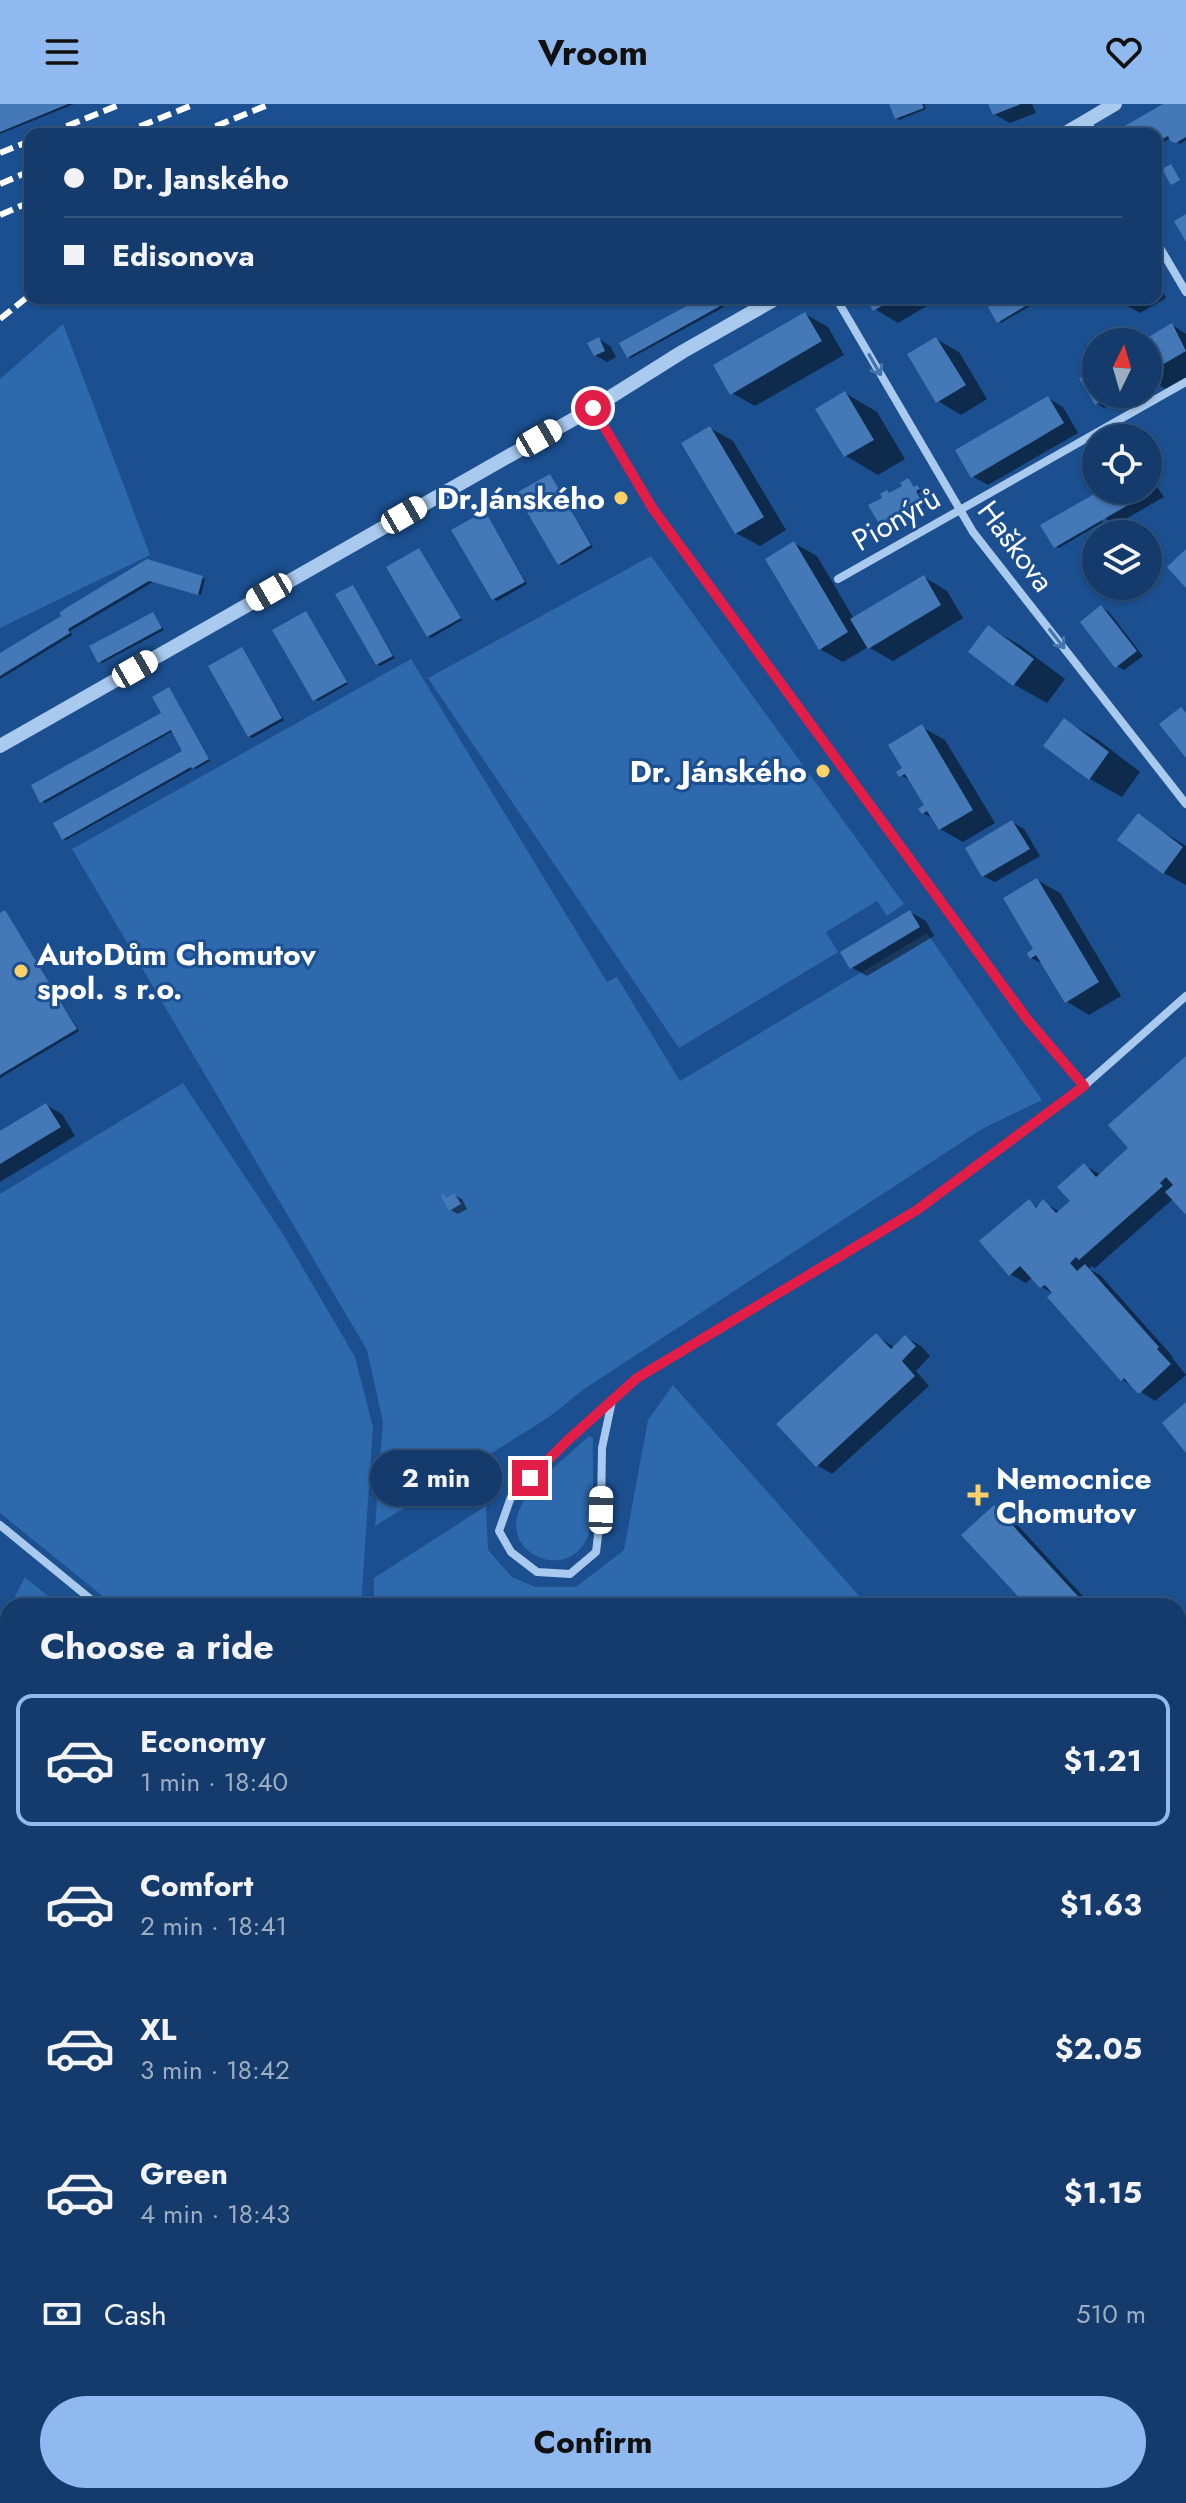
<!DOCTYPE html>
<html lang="en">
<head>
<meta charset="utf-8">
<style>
  :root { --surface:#143b6b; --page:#1d4271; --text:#f1f3f6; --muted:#9dadc1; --line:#33557e; --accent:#90b9f0 }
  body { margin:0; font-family:Jost,sans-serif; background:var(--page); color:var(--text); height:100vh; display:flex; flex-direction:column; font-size:30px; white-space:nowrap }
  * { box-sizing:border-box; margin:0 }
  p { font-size:26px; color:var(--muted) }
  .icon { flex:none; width:44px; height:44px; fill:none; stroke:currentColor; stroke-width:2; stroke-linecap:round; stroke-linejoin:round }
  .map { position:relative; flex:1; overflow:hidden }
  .details { position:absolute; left:0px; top:1494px; width:1186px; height:906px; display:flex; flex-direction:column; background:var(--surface); border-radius:24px 24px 0 0; box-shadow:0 2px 6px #0004,0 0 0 2px var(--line) }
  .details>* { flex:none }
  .hud { position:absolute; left:24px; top:24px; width:1138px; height:176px; border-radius:16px; box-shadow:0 2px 6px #0004,0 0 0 2px var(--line); display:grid; align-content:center; height:176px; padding:0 40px; background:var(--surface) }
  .needle { width:52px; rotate:5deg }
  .buttons { position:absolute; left:1082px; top:224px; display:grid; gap:16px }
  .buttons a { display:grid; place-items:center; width:80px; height:80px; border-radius:50%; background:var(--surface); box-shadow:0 2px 6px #0004,0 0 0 2px var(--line); font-size:40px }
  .end { position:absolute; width:36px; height:36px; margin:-18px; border:10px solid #e11d48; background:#fff; box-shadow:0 0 0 4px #fff }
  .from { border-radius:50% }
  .bubble { position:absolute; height:56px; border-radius:28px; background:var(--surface); box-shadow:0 2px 6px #0004,0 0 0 2px var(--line); font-size:26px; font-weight:700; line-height:56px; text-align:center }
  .car { position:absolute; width:24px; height:48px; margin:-24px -12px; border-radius:10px; box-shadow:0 0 6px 2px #0007; background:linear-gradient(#fff 24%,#345 0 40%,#fff 0 76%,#345 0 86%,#fff 0) }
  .hud b { display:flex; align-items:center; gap:28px; height:76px; font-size:30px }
  .hud b+b { border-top:2px solid var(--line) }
  .hud i { width:20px; height:20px; background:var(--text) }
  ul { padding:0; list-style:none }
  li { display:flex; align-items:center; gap:24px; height:132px; margin:0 16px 12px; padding:0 24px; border:4px solid transparent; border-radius:16px }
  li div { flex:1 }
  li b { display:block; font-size:30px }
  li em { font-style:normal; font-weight:700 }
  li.selected { border-color:var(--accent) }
  li>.icon { width:72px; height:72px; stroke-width:1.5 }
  h2 { padding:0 40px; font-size:36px; line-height:96px }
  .pay { display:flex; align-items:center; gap:20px; height:88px; padding:0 40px; font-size:30px }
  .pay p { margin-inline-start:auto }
  .cta { display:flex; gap:16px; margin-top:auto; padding:16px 40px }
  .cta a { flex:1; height:92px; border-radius:48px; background:var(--accent); color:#111; font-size:32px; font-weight:700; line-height:92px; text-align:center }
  header { display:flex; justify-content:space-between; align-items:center; height:104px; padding:0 40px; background:var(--accent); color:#111; font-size:36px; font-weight:700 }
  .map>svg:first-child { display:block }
</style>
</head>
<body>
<header><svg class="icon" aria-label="menu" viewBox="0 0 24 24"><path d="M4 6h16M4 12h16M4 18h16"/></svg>Vroom<svg class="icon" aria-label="heart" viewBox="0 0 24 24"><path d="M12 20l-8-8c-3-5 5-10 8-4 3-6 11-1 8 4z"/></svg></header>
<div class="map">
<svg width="1186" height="2399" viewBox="0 0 1186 2399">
  <rect width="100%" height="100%" fill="#1b4f8f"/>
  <path fill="#2e69ad" d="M63 220 150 451 0 524V275Z
    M651 452 904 800 887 812 877 797 826 828 838 848 679 944 428 574Z
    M411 555 607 878 617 873 680 977 927 829 1042 996 982 1025 584 1285 549 1313 375 1422 383 1318 367 1246 72 745Z
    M183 979 283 1130 355 1253 373 1323 361 1502H115L0 1409V1090Z
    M673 1281 868 1502H374V1474L486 1402 488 1446 512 1473 535 1483H576L624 1446 648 1316Z
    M589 1332 593 1334C592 1359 596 1410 588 1432 569 1480 497 1450 521 1402 532 1380 570 1350 589 1332Z
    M25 1473 60 1502H10Z
    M8 1506V1674L0 1673V1522Z
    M1178 1855 1186 1864V2016L1178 2011Z
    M1178 2261 1186 2262V2399H901L896 2392H1178Z
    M563 2392H865L871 2399H606Z"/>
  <path fill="#0007" d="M3 0H74L0 30V1Z
    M891 0H924L926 5 899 16 896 14Z
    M991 0H1032L1036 9 1010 19 994 10Z
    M1166 0H1186V36L1180 40 1171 34 1156 42V30H1117Z
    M1156 177 1166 194 1140 209 1124 200 1120 194H1156Z
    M705 194H719L724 203 631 254 628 253Z
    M868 194H940L898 219 875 205Z
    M985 194H1044L1001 219Z
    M805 210 828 223 844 251 755 302 732 289Z
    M1172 221 1186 230V273L1166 285 1150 276 1148 277V238H1144Z
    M599 235 610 242 616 253 607 258 595 251Z
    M936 235 959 248 987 295 961 311 938 297Z
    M1096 266V290H1126L1104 304 1097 299 1082 275Z
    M845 289 877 308 905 355 878 371 846 352Z
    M1048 294 1063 303 1078 329 988 381 972 372Z
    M710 324 733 337 786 426 760 442 736 429Z
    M1148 370 1164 393 1117 420 1107 416 1094 394 1099 389 1097 386H1148Z
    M550 372 593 443 562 461 559 460Z
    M908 376 915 384 920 385 922 387 918 389 926 402 887 425 884 424V395L904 383Z
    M1089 395 1103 418 1059 444 1056 442Z
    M485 409 527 480 497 497 494 495Z
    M794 439 817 452 854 515 924 473 947 487 963 514 893 557 868 543 843 558 820 545Z
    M419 446 462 516 431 534 428 532Z
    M147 457 205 475 201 491 153 478 70 527 72 531 0 575V551Z
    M353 483 395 554 380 562 377 560Z
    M1102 503 1109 508 1143 552 1124 566 1117 562Z
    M306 509 348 580 318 597 315 595Z
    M153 510 164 526 102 559 100 558Z
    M989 523 1021 542 1065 575 1047 599 1015 581 971 548Z
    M242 545 284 616 252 634 249 632Z
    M169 586 210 657 196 665 194 664 66 736 63 735 185 648 173 627 45 699 42 697 164 609Z
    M1065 617 1097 635 1140 668 1122 693 1090 675Z
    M922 623 945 636 995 719 963 738 940 725 934 715 923 709 927 702 912 678 901 671Z
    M1138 712 1186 742V781L1164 769 1120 736Z
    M1012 718 1024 725 1040 752 995 778 983 772Z
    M1037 776 1060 789 1121 892 1089 911 1066 897 1045 861 1031 854 1036 846Z
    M910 808 926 817 934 832 867 872 851 863Z
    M5 809 79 927 0 974V811Z
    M1186 954V1108L1174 1094 1095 1164 1092 1162 1089 1165 1100 1171 1173 1253 1172 1254 1186 1271 1155 1297 1123 1276 1050 1193 1054 1190 1042 1183 1033 1173 1026 1179 1010 1170 1029 1098 1039 1104 1043 1098 1060 1108 1073 1097 1084 1061 1099 1070 1131 1045Z
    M46 1001 62 1010 75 1032 0 1078V1029Z
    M454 1091 462 1095 467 1105 458 1110 451 1106 444 1093 447 1094Z
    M876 1231 895 1244 905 1233 921 1242 930 1252 916 1267 929 1282 832 1370 817 1361Z
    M994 1404 1010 1413 1092 1502H1030Z
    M0 1954 8 1956V2052L0 2050Z
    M1186 2107V2229L1178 2243V2121Z
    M0 2310 8 2313V2338L0 2334Z"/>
  <path fill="#4478b7" d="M0 0H68L0 28Z
    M889 0H922L924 4 895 15Z
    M988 0H1021L993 11Z
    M1163 0H1186V33L1176 39 1170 37 1168 32 1156 39V30H1115L1116 27Z
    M705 23 708 30H688Z
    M1171 60 1180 76 1171 81 1162 65Z
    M1186 110V138L1174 117Z
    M701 194H718L722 201 627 254 619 239Z
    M866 194H895L873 207Z
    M983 194H1039L997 219Z
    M1119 194H1136L1123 201Z
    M805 208 822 237 730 291 713 261Z
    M1172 219 1186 247 1148 269V238H1140Z
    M599 233 605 247 594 252 587 239Z
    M936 233 966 281 936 299 907 250Z
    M1096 264V290H1113L1095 301 1079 274Z
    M845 287 874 336 844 353 815 305Z
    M1048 292 1064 319 971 374 955 346Z
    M710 322 764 413 735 430 681 339Z
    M550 370 591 441 558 461 516 389Z
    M908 374 914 383 917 381 920 385 916 387 924 401 882 425 868 401 882 394 880 390 887 386 889 389 902 382 900 379Z
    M1096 377V386H1148V377L1154 386 1054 444 1040 421 1096 389 1091 380Z
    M485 407 525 478 492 496 451 426Z
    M794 437 848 528 819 546 765 455Z
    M419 444 461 514 427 533 386 463Z
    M1186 445V484L1167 463Z
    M147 455 203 472 198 491 149 477 68 525 70 529 0 572V549L61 512 59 509 66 504Z
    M924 471 941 501 868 545 850 515Z
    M353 481 393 552 376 561 335 490Z
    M1101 501 1137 547 1115 564 1080 518Z
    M306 507 347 578 313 597 272 526Z
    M153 508 162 524 98 559 89 542Z
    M988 521 1034 555 1013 582 968 548Z
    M242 543 282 614 248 633 208 562Z
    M169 583 209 655 192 665 191 663 62 736 53 719 182 647 171 626 40 699 31 681 161 609 152 593Z
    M1181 603 1186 609V654L1159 620Z
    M1064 614 1109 648 1089 676 1043 642Z
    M922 620 973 706 939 726 927 707 922 710 918 705 924 701 905 670 899 673 896 668 902 664 888 641Z
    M1138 709 1183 743 1163 770 1117 736Z
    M1012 716 1030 745 982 773 965 744Z
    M1037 774 1099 878 1065 899 1036 851 1030 855 1027 849 1033 845 1003 794Z
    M5 806 77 925 0 971V809Z
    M910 806 920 823 850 865 840 848Z
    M1186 952V1111L1165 1088 1173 1081 1166 1073 1160 1079 1163 1082 1079 1156 1076 1153 1070 1159 1077 1167 1085 1160 1159 1243 1157 1245 1171 1260 1140 1289H1137L1124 1274 1121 1277 1047 1193 1052 1189 1045 1181 1040 1184 1020 1162 1009 1172 979 1137 1029 1095 1036 1104 1043 1095 1056 1109 1070 1097 1057 1083 1084 1059 1096 1073 1128 1044 1108 1021Z
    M46 999 61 1023 0 1060V1027Z
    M454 1089 461 1100 449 1107 441 1092 444 1090 446 1094Z
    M876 1229 891 1245 905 1231 916 1242 902 1257 915 1272 816 1363 776 1320Z
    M1186 1298V1349L1162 1319Z
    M994 1401 1087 1502H1027L961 1431Z
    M0 1952 8 1954V2047L0 2045Z
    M1186 2104V2194L1178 2208V2117Z
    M427 2393 454 2397V2399H426Z"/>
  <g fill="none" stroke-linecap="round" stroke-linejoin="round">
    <path stroke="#a9c9ee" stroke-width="8" d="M1087 17 1094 30
      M1156 137 1186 188
      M836 194 973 428 1186 700
      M593 304 653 405 1027 915 1084 982
      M838 475 1186 278
      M612 1297 602 1344 601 1406 596 1448 570 1470 537 1468 511 1448 499 1427 511 1393 568 1336 637 1274 917 1106 1084 982 1186 892
      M0 1421 99 1502
      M1178 2041 1186 2045
      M883 2392 888 2399"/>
    <path stroke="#a9c9ee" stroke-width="14" d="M1064 30 1115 0
      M0 642 593 304 682 248 777 194"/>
    <path stroke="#fff" stroke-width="6" stroke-dasharray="14 6" stroke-linecap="butt" d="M48 30 121 0
      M121 30 195 0
      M197 30 270 0
      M0 49 30 37
      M0 80 30 67
      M0 111 30 98
      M0 215 30 191"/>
  </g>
  <defs><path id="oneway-shaft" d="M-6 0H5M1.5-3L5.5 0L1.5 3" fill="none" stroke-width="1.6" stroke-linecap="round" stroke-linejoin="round" transform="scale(2)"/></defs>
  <g stroke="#4674ac">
    <use href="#oneway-shaft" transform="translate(875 261) rotate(60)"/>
    <use href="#oneway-shaft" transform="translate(1057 535) rotate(52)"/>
  </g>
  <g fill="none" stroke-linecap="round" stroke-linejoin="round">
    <path stroke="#e11d48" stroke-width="10" d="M530 1374 568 1336 637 1274 917 1106 1084 982 1027 915 653 405 593 304"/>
  </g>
  <g fill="#ffd166" stroke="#1b4f8f" stroke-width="3">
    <circle cx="621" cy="394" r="8"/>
    <circle cx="823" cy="667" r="8"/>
    <circle cx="21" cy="867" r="8"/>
    <path d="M974 1379h8v8h8v8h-8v8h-8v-8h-8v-8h8z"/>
  </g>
  <g text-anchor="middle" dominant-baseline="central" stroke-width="6" stroke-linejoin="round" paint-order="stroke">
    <g font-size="30" font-weight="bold" fill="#fff" stroke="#1b4f8f" text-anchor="end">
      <text x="605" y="394">Dr.Jánského</text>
      <text x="807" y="667">Dr. Jánského</text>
      <text x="37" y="850" text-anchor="start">AutoDům Chomutov<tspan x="37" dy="34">spol. s r.o.</tspan></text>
      <text x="996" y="1374" text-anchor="start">Nemocnice<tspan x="996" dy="34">Chomutov</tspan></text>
    </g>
    <g font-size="30" fill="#fff" stroke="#1b4f8f">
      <text transform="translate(896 415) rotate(-30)">Pionýrů</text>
      <text transform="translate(1016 442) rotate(53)">Haškova</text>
    </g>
  </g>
</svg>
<div class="buttons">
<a><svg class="needle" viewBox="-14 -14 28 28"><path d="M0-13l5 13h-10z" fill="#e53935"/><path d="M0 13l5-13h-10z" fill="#9dadc1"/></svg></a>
<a><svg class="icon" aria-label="locate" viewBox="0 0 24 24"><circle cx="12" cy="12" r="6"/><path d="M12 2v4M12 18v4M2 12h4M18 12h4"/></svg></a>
<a><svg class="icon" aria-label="layers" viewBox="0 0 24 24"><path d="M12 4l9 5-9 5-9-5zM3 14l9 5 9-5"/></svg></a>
</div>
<i class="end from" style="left:593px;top:304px"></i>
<i class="end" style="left:530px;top:1374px"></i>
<div class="bubble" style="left:370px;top:1346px;width:132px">2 min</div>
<i class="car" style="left:539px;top:334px;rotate:60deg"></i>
<i class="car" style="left:404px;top:411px;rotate:60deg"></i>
<i class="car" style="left:269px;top:488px;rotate:240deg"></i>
<i class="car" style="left:135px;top:565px;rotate:60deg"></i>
<i class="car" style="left:601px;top:1406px;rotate:1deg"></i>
<div class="hud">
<b><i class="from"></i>Dr. Janského</b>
<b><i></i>Edisonova</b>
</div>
<section class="details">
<h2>Choose a ride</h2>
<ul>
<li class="selected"><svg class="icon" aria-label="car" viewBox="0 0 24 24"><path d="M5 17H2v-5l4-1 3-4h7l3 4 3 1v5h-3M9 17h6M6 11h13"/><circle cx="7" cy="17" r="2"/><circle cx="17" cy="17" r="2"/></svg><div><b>Economy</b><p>1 min · 18:40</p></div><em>$1.21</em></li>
<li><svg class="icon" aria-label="car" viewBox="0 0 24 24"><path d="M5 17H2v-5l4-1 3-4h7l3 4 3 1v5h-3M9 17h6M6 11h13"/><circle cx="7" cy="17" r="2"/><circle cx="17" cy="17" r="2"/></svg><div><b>Comfort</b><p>2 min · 18:41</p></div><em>$1.63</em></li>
<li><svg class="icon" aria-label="car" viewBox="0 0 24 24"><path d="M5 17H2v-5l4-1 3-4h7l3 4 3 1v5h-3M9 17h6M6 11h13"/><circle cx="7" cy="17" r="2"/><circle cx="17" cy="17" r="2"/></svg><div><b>XL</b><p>3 min · 18:42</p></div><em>$2.05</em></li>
<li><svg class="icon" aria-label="car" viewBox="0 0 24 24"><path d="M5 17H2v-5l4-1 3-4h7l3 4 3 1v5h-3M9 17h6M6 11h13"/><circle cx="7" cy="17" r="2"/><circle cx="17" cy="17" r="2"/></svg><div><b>Green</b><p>4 min · 18:43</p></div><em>$1.15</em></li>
</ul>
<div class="pay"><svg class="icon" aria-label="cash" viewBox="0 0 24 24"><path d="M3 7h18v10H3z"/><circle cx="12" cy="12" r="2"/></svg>Cash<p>510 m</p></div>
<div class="cta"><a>Confirm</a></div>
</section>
</div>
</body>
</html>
